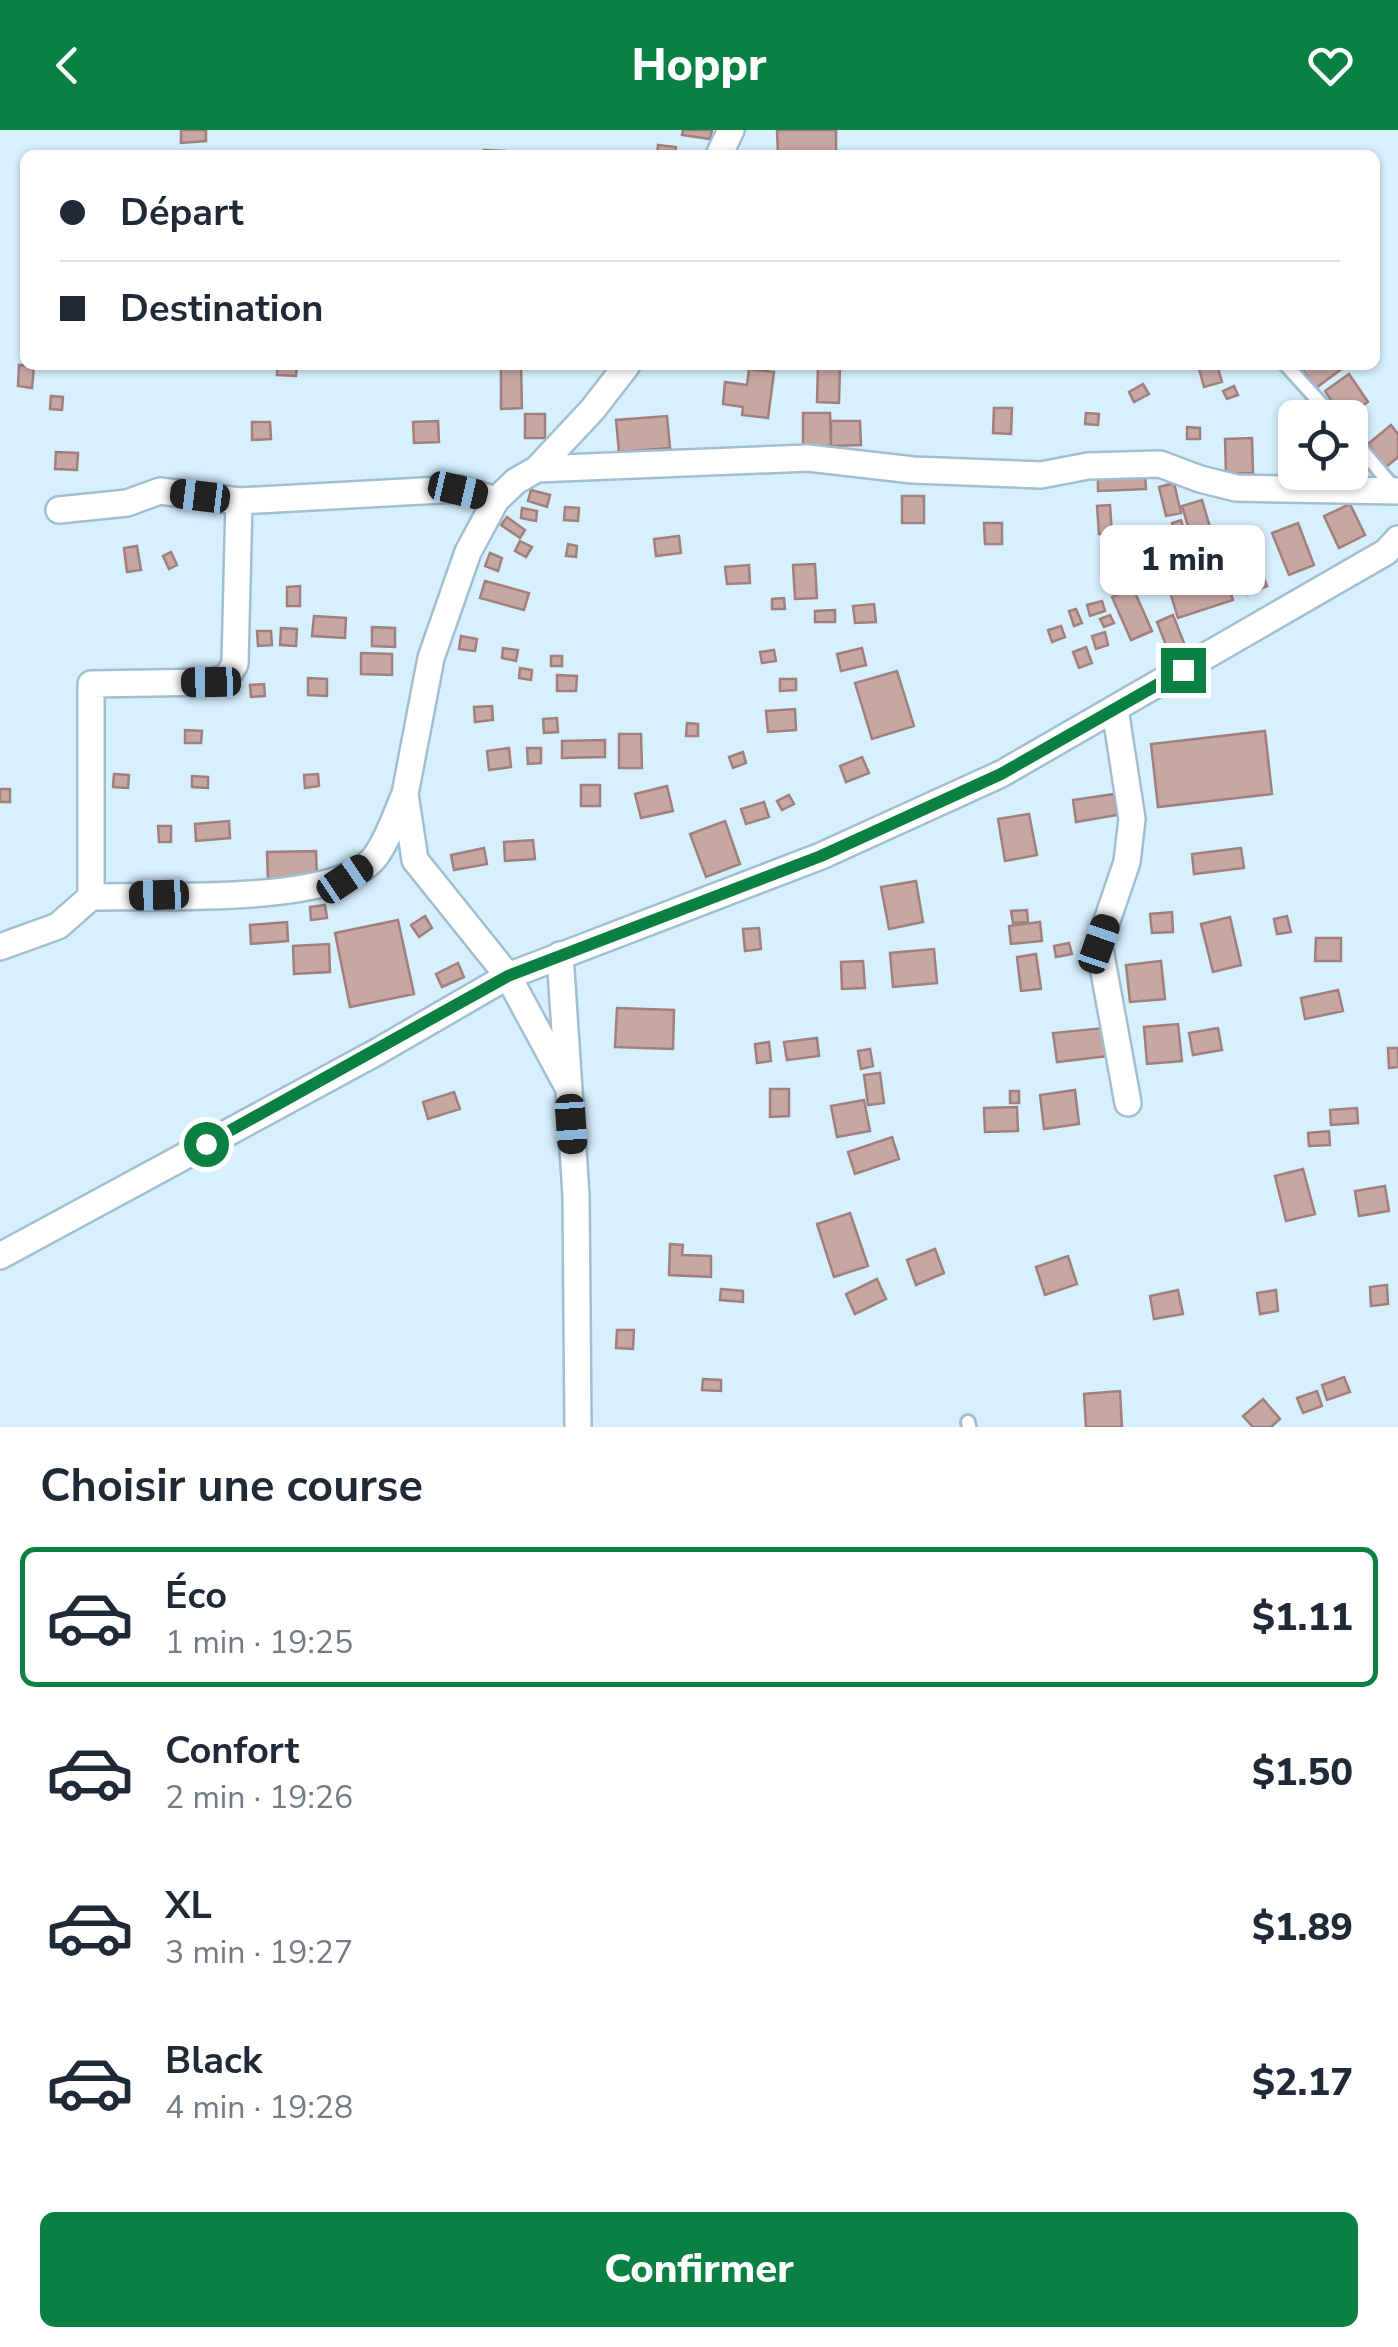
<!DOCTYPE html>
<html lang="fr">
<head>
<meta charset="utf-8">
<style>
  :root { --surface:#fff; --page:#f6f6f7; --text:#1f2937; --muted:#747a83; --line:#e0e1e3; --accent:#0b8043 }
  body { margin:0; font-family:"Nunito Sans",sans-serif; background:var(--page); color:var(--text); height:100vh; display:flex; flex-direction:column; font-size:38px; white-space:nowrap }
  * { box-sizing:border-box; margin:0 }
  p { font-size:32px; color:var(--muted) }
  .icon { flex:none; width:55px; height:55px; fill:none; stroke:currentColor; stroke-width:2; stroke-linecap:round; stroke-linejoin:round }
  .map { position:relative; height:1297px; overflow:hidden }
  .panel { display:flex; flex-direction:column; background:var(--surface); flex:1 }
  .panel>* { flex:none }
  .hud { position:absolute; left:20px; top:20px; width:1360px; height:220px; border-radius:15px; box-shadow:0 2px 8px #0004; display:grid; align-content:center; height:220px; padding:0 40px; background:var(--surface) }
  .tools { position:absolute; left:1278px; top:270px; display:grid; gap:20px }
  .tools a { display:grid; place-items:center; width:90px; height:90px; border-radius:15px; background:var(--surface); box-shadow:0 2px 8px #0004; font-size:50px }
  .end { position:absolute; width:45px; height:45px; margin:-22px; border:12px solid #0b8043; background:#fff; box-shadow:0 0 0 5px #fff }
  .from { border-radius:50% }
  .bubble { position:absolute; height:70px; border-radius:15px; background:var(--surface); box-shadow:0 2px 8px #0004; font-size:32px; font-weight:800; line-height:70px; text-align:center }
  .car { position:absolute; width:30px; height:60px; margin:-30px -15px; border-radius:12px; box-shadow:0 0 8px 2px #0007; background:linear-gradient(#222 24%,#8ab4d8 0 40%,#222 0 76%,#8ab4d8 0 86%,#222 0) }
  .hud b { display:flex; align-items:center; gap:35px; height:95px; font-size:38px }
  .hud b+b { border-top:2px solid var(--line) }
  .hud i { width:25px; height:25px; background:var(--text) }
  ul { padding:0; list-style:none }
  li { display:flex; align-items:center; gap:30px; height:140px; margin:0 20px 15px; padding:0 20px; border:5px solid transparent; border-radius:15px }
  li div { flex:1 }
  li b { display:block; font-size:38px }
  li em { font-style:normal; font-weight:800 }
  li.on { border-color:var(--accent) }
  li>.icon { width:90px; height:90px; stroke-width:1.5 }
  h2 { padding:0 40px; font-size:45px; line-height:120px }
  .action { display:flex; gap:20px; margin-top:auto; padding:20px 40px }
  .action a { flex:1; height:115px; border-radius:15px; background:var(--accent); color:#fff; font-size:40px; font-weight:800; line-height:115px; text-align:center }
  header { display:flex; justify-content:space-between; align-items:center; height:130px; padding:0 40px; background:var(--accent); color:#fff; font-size:45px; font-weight:800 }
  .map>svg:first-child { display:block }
</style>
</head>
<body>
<header><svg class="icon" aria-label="back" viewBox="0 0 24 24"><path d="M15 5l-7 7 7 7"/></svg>Hoppr<svg class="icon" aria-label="heart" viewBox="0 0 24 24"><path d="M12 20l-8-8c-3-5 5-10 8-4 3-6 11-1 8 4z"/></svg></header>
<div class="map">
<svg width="1398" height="1297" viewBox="0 0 1398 1297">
  <rect width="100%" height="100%" fill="#d7f0fe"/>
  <path fill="#c8a6a3" stroke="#a07f7c" stroke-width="2.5" d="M181 0H206V11L181 13Z
    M683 0H712L710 9 682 5Z
    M777 0H836V25H778Z
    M658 15 676 17 675 25H657Z
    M484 20 505 21V25H484Z
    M19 235 34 236 32 258 18 256Z
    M278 235H297L296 246 277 245Z
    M501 235H521L522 278 501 279Z
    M818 235H840L839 273 817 272Z
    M1198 235H1217L1222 252 1204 257Z
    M1299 235H1347L1316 258Z
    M749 239 774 242 768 288 742 285 743 277 723 274 725 252 747 255Z
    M1349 244 1368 272 1343 288 1325 261Z
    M1143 254 1149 264 1134 272 1129 262Z
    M1234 256 1238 265 1227 269 1223 261Z
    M51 266 63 267 62 280 50 279Z
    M994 278H1012L1011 304 993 303Z
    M803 283H830L831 316H803Z
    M1086 283 1099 284 1098 295 1085 294Z
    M525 284H545V308H525Z
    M667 286 670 318 619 322 616 290Z
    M438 291 439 312 414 313 413 292Z
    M831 291H860L861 315 831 316Z
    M252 292H270L271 309 252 310Z
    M1391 295 1398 304V327L1386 337 1368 314Z
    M1187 297 1200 298V309H1187Z
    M1252 308 1253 343 1226 344 1225 309Z
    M56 322 78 323 77 340 55 339Z
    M1145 343 1146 359 1098 361V346Z
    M1174 353 1181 383 1166 386 1159 357Z
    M531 360 550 365 547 377 528 371Z
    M902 366H924V393H902Z
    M1202 370 1212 404 1192 410 1182 376Z
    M1350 374 1365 405 1339 418 1324 386Z
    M1110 375 1112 404H1099L1097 376Z
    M565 377 579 378 578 391 564 390Z
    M522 378 537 381 536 391 521 388Z
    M507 387 525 400 520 408 501 395Z
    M1181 390 1189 417 1181 419 1172 393Z
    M984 393H1002V414H985Z
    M1298 393 1314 435 1289 445 1272 403Z
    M1167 400 1176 421 1152 431 1143 410Z
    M679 406 681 423 656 426 654 409Z
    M520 411 532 417 526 427 515 421Z
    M1249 411 1267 456 1248 464 1230 419Z
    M568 414 577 416 576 427 566 426Z
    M137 416 141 440 127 442 124 418Z
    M1216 418 1233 470 1178 488 1162 436Z
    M171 422 177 435 169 439 163 426Z
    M490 423 502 428 498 441 485 436Z
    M815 434 817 468 795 469 793 435Z
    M749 435 750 453 727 454 725 437Z
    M485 451 529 463 524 480 480 468Z
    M300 456V476H287V457Z
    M1133 458 1152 501 1131 510 1112 467Z
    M784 468 785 479H772V469Z
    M1102 471 1105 481 1090 486 1087 475Z
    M874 474 876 492 855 493 853 476Z
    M1076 479 1082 493 1074 496 1069 481Z
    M835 480V492H815V481Z
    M1110 485 1114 493 1104 497 1100 489Z
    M1173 485 1184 513 1168 520 1157 492Z
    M314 486 346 488 345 508 312 506Z
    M1061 496 1065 507 1052 512 1048 500Z
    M372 497 395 498V517L372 516Z
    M281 498 297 499 296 516 280 515Z
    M257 501H271L272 515 258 516Z
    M1105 502 1108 515 1096 519 1092 506Z
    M461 506 477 509 475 521 459 519Z
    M1086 517 1092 533 1079 538 1073 522Z
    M503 518 518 520 516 531 502 528Z
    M862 518 866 535 841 541 837 524Z
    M774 520 776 531 762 533 760 522Z
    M361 523 392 524V545L361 544Z
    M551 526H562V536H551Z
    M520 538 532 540 531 550 519 548Z
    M897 541 914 596 872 609 855 553Z
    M557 545 577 546 576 561H557Z
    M308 548 327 549V566L308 565Z
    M780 549H796V560L780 561Z
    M264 554 265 566 251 567 250 555Z
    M492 576 493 590 475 592 474 577Z
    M795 579 796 600 768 602 766 581Z
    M557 588 558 602 544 603 543 589Z
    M687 593 698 594V606H686Z
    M185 600 202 601 201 613H185Z
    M1265 601 1272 664 1158 677 1151 614Z
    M619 604H641L642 638H619Z
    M605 610V627L562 628V611Z
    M509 618 511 637 489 640 487 621Z
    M527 618H541V633L528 634Z
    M743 622 746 633 733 638 729 627Z
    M862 627 869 643 846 652 840 636Z
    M114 644 129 645 128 658 113 657Z
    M318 644 319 656 305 658 304 645Z
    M192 646 208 647V658L192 657Z
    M581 655H600V676H581Z
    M667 656 673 681 641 688 635 664Z
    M0 659H10V672H0Z
    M1114 664 1117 685 1076 692 1073 670Z
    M789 665 794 674 782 680 777 671Z
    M764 672 769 687 746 694 741 679Z
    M1029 684 1037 725 1005 731 998 689Z
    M229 691 230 708 196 711 195 694Z
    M725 691 740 734 706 747 690 704Z
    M158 696H171V712H159Z
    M533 710 535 729 505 731 504 712Z
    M484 718 487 734 454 740 451 725Z
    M1241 718 1244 738 1194 744 1192 724Z
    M316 721 317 750 268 752 267 722Z
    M916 751 923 792 889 799 881 757Z
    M325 775 327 788 311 790 310 777Z
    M1027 780 1028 792 1013 793 1011 781Z
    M1172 782 1173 802 1152 803 1150 784Z
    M425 786 432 798 419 807 411 795Z
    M1287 786 1291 802 1277 804 1274 789Z
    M1230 787 1241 835 1213 842 1201 794Z
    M398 790 414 864 350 877 335 803Z
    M287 792 288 811 251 814 250 795Z
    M1040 792 1042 811 1011 814 1009 796Z
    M759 798 761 819 745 821 743 799Z
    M1316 808H1341V831H1315Z
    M1069 813 1072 824 1056 827 1054 816Z
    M329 814 330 842 294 844 293 816Z
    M934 819 937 853 893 857 890 823Z
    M1036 824 1041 859 1021 861 1017 827Z
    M863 831 865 858 842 859 841 832Z
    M1161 831 1165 869 1130 872 1126 835Z
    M458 833 464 847 442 857 436 844Z
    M1338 860 1343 881 1305 889 1301 868Z
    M617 878 674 880 673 919 615 917Z
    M1178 894 1182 931 1147 934 1144 897Z
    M1114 897 1117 925 1057 932 1053 903Z
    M1218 898 1222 920 1193 925 1189 903Z
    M817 908 819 926 787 930 784 912Z
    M769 912 771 931 757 933 755 914Z
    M1388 918H1398V937L1389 938Z
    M870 919 873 936 861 939 858 921Z
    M880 943 884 973 868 975 864 945Z
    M770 959H789V986L770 987Z
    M1075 960 1079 994 1044 999 1040 965Z
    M1010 961H1019V973H1010Z
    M454 962 460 979 428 989 423 972Z
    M864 970 870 1001 837 1007 831 976Z
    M1017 977 1018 1001 985 1002 984 978Z
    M1357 978 1358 993 1331 995 1330 980Z
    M1329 1001 1330 1015 1309 1016 1308 1003Z
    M892 1007 899 1029 855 1044 848 1022Z
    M1303 1039 1315 1084 1286 1091 1275 1046Z
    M1385 1056 1389 1081 1359 1086 1355 1061Z
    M850 1083 868 1136 834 1147 817 1094Z
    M670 1114 683 1115 682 1125 711 1126V1147L669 1145Z
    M935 1119 944 1143 916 1155 907 1130Z
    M1068 1126 1077 1154 1045 1165 1036 1137Z
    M877 1149 886 1169 855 1184 846 1164Z
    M1387 1155 1388 1174 1371 1176 1370 1157Z
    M721 1159 743 1161V1172L720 1170Z
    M1178 1160 1183 1184 1154 1189 1150 1166Z
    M1276 1160 1278 1181 1260 1184 1257 1163Z
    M617 1200H634L633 1219 616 1218Z
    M1344 1247 1350 1262 1327 1270 1322 1255Z
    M703 1249 721 1250V1261L702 1260Z
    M1120 1261 1122 1297H1086L1084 1264Z
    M1317 1261 1322 1276 1303 1283 1297 1268Z
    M1263 1269 1280 1289 1271 1297H1253L1243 1286Z"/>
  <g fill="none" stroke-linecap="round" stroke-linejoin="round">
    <g stroke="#a1bfd0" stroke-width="18">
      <path id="lane" d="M1286 235 1334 288
        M1350 306 1394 358
        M968 1292 969 1297"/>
    </g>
    <g stroke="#a1bfd0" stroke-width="30">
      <path id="street" d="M719 25 731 0
        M537 339 808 328 913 340 1041 345 1088 336 1160 334 1200 349 1236 358 1398 361
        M59 380 127 373 160 361 239 371 459 359 496 370
        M1115 579 1132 689 1127 732 1099 814 1128 973
        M91 767C152 765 338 776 375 727 388 710 396 684 405 664
        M0 817 58 796 91 767V554L211 552 227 547 235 534 239 371
        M560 825 576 1065 578 1297
        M569 959 508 846 415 730 405 664 431 528 468 422 496 370 516 351 537 339 593 279 627 235
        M0 1126 375 923 508 846 821 726 1001 644 1386 422 1398 409"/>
    </g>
    <use href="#lane" stroke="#fff" stroke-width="12"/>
    <use href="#street" stroke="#fff" stroke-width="25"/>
  </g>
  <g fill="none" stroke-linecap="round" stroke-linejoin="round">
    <path stroke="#0b8043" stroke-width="12" d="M206 1014 508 846 821 726 1001 644 1183 540"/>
  </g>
</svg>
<div class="tools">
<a><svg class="icon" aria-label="locate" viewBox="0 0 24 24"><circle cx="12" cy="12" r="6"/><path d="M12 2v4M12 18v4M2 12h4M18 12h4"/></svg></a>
</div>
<i class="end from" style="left:206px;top:1014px"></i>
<i class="end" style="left:1183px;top:540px"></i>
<div class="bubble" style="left:1100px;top:395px;width:165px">1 min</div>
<i class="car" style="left:458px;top:360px;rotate:103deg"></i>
<i class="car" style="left:200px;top:366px;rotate:277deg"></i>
<i class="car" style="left:211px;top:552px;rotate:269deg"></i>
<i class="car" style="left:345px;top:749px;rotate:56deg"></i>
<i class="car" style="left:159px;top:765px;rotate:268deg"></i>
<i class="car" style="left:1099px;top:814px;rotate:19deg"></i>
<i class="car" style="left:571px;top:994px;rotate:176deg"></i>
<div class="hud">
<b><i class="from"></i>Départ</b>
<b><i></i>Destination</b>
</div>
</div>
<section class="panel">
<h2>Choisir une course</h2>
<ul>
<li class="on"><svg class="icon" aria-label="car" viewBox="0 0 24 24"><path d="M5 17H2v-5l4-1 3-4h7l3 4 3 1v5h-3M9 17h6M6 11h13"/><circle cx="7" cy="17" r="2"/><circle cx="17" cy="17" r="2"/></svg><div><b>Éco</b><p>1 min · 19:25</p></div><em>$1.11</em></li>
<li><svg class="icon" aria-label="car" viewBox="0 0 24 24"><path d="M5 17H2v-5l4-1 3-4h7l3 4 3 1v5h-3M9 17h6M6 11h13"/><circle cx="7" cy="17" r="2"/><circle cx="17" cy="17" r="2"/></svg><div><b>Confort</b><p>2 min · 19:26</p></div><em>$1.50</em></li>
<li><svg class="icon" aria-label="car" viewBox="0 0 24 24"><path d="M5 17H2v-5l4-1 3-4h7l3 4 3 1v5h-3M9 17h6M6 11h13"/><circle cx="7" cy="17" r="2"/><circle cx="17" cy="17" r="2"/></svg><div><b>XL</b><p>3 min · 19:27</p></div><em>$1.89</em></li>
<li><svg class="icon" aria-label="car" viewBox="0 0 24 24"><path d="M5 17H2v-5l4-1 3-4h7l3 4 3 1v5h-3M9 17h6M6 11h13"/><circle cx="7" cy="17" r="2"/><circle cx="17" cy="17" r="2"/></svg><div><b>Black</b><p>4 min · 19:28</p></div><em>$2.17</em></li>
</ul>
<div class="action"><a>Confirmer</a></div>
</section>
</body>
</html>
